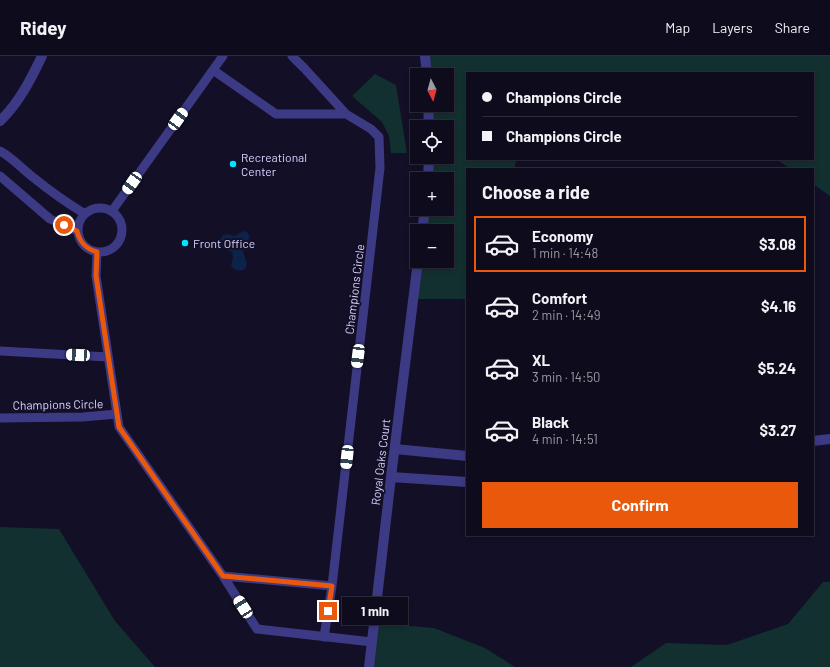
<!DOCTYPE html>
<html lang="en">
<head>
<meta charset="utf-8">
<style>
  :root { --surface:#0e0b1c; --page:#1c1929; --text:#f1f3f6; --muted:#9b9ba3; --line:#2e2b3b; --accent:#ea580c }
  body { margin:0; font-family:Barlow,sans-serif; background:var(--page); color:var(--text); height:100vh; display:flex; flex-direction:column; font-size:15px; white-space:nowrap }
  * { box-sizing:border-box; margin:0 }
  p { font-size:13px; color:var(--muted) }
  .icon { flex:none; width:22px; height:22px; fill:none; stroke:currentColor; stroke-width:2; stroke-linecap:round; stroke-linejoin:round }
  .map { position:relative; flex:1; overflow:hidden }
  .details { position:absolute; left:466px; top:112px; width:348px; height:368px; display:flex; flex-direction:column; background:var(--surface); border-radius:0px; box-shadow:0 2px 6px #0003,0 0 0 1px var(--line) }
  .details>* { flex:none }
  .banner { position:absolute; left:466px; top:16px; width:348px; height:88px; border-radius:0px; box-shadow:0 2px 6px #0003,0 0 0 1px var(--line); display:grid; align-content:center; height:88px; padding:0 16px; background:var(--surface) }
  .needle { width:26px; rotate:174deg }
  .buttons { position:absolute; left:410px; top:12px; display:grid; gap:8px }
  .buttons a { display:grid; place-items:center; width:44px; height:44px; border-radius:0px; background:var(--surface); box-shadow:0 2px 6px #0003,0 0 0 1px var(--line); font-size:20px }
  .end { position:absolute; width:18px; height:18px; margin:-9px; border:5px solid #ea580c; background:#fff; box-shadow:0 0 0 2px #fff }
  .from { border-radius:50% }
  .bubble { position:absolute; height:28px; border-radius:0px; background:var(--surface); box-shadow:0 2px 6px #0003,0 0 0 1px var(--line); font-size:13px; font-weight:700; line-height:28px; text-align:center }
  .car { position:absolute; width:12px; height:24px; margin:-12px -6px; border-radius:5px; box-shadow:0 0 3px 1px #0007; background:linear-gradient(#fff 24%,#345 0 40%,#fff 0 76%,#345 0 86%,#fff 0) }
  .banner b { display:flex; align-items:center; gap:14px; height:38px; font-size:15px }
  .banner b+b { border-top:1px solid var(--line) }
  .banner i { width:10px; height:10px; background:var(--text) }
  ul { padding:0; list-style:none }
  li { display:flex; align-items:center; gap:12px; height:56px; margin:0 8px 6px; padding:0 8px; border:2px solid transparent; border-radius:0px }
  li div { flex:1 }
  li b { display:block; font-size:15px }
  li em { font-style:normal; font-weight:700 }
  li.selected { border-color:var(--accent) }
  li>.icon { width:36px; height:36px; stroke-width:1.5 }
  h2 { padding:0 16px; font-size:18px; line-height:48px }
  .primary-button { display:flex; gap:8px; margin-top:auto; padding:8px 16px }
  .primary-button a { flex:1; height:46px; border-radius:0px; background:var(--accent); color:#fff; font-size:16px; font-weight:700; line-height:46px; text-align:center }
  header { display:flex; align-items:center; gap:24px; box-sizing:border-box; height:56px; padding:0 20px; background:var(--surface); border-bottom:1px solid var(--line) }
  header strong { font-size:19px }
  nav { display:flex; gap:22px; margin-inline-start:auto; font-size:14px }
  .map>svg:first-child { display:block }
</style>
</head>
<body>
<header>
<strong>Ridey</strong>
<nav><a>Map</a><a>Layers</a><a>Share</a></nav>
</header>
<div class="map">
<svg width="830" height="611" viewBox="0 0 830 611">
  <rect width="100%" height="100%" fill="#130f26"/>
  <path fill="#12302f" d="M425 0H830V140L813 128V113H791L776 103H813V17H467V103H517L514 113H467V243H414L418 205H447V175H422L425 153H447V123H428L429 101H447V71H429L428 49H447V19H427Z
    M375 18 396 29 407 97H391L389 80 382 66 352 40Z
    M0 471 59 473 115 565 155 611H0Z
    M823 526H830V611H631L666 587 727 589 788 568Z
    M374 567 434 572 485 592 515 611H369Z"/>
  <path fill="#0c2248" d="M243 175 247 176 250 181 248 185 242 192 247 208 245 213 239 215 234 213 231 210 233 201 232 196 221 191 219 185 223 179 228 178 235 180Z"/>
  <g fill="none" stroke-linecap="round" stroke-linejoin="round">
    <path stroke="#3d3a85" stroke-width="9" d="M292 0 305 13 346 58 371 73 379 81 380 112 332 530 324 581
      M213 14 276 58H346
      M0 95C13 102 22 113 34 122 50 135 67 147 85 158
      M0 120 50 163 77 175
      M78 174a22 22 0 1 1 44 0a22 22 0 1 1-44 0Z
      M112 155 223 0
      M97 196 96 220 119 371 223 520 257 573 372 586
      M0 295 108 301
      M0 362 83 361 117 358
      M223 520 332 530"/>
    <path stroke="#3d3a85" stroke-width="10" d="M425 0 427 19
      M428 49 429 71
      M0 65C19 47 31 23 42 0
      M428 123 429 101
      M422 175 425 153
      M813 385 830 383
      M395 393 467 400
      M391 421 467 426
      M369 611 391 421 418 205"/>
  </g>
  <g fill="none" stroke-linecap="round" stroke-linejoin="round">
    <path stroke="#ea580c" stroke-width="5" d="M64 169 77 175C80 187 86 193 97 196L96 220 119 371 223 520 332 530 328 555"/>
  </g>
  <g fill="#00e5ff" stroke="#130f26" stroke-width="1.5">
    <circle cx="233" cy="108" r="4"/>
    <circle cx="185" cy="187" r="4"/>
  </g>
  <g text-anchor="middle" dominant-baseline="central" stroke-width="4" stroke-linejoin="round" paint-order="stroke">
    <g font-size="12" fill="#d9d4ff" stroke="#130f26" text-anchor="start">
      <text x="241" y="101">Recreational<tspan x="241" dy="14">Center</tspan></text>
      <text x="193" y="187">Front Office</text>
    </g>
    <g font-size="12" fill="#d9d4ff" stroke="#130f26">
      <text transform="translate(354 233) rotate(-83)">Champions Circle</text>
      <text transform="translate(58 348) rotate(-1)">Champions Circle</text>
      <text transform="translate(380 406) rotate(-83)">Royal Oaks Court</text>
    </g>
  </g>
</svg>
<div class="buttons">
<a><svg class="needle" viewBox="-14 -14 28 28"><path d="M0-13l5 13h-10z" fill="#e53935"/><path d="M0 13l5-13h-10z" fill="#9b9ba3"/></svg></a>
<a><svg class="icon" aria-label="locate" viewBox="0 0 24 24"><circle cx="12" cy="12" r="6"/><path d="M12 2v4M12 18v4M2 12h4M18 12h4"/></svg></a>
<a>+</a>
<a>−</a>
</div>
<i class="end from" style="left:64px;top:169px"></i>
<i class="end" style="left:328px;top:555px"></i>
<div class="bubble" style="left:342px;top:541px;width:66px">1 min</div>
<i class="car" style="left:178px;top:63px;rotate:36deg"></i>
<i class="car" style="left:132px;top:127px;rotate:215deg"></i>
<i class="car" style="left:78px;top:299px;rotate:273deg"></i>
<i class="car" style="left:358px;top:300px;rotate:187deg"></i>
<i class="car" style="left:347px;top:401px;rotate:186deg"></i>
<i class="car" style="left:243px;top:551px;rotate:327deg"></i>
<div class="banner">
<b><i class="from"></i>Champions Circle</b>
<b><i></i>Champions Circle</b>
</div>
<section class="details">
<h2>Choose a ride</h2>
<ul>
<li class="selected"><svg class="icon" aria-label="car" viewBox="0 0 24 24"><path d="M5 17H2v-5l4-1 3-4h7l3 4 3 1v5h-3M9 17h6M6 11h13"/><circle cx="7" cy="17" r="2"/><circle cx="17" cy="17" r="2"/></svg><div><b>Economy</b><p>1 min · 14:48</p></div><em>$3.08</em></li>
<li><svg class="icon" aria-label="car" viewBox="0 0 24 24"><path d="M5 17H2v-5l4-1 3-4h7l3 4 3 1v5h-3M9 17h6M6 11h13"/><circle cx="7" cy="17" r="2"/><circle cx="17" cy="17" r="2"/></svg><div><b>Comfort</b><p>2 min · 14:49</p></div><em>$4.16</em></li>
<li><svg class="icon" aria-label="car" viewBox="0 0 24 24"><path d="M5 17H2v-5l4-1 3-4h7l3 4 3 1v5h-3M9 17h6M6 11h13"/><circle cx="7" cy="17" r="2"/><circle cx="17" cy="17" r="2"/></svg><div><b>XL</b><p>3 min · 14:50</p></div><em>$5.24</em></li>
<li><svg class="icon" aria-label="car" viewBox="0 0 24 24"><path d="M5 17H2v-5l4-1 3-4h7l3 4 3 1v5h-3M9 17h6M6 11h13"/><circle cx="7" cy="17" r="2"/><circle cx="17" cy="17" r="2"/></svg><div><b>Black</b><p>4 min · 14:51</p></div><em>$3.27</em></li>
</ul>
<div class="primary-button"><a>Confirm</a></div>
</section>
</div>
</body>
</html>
